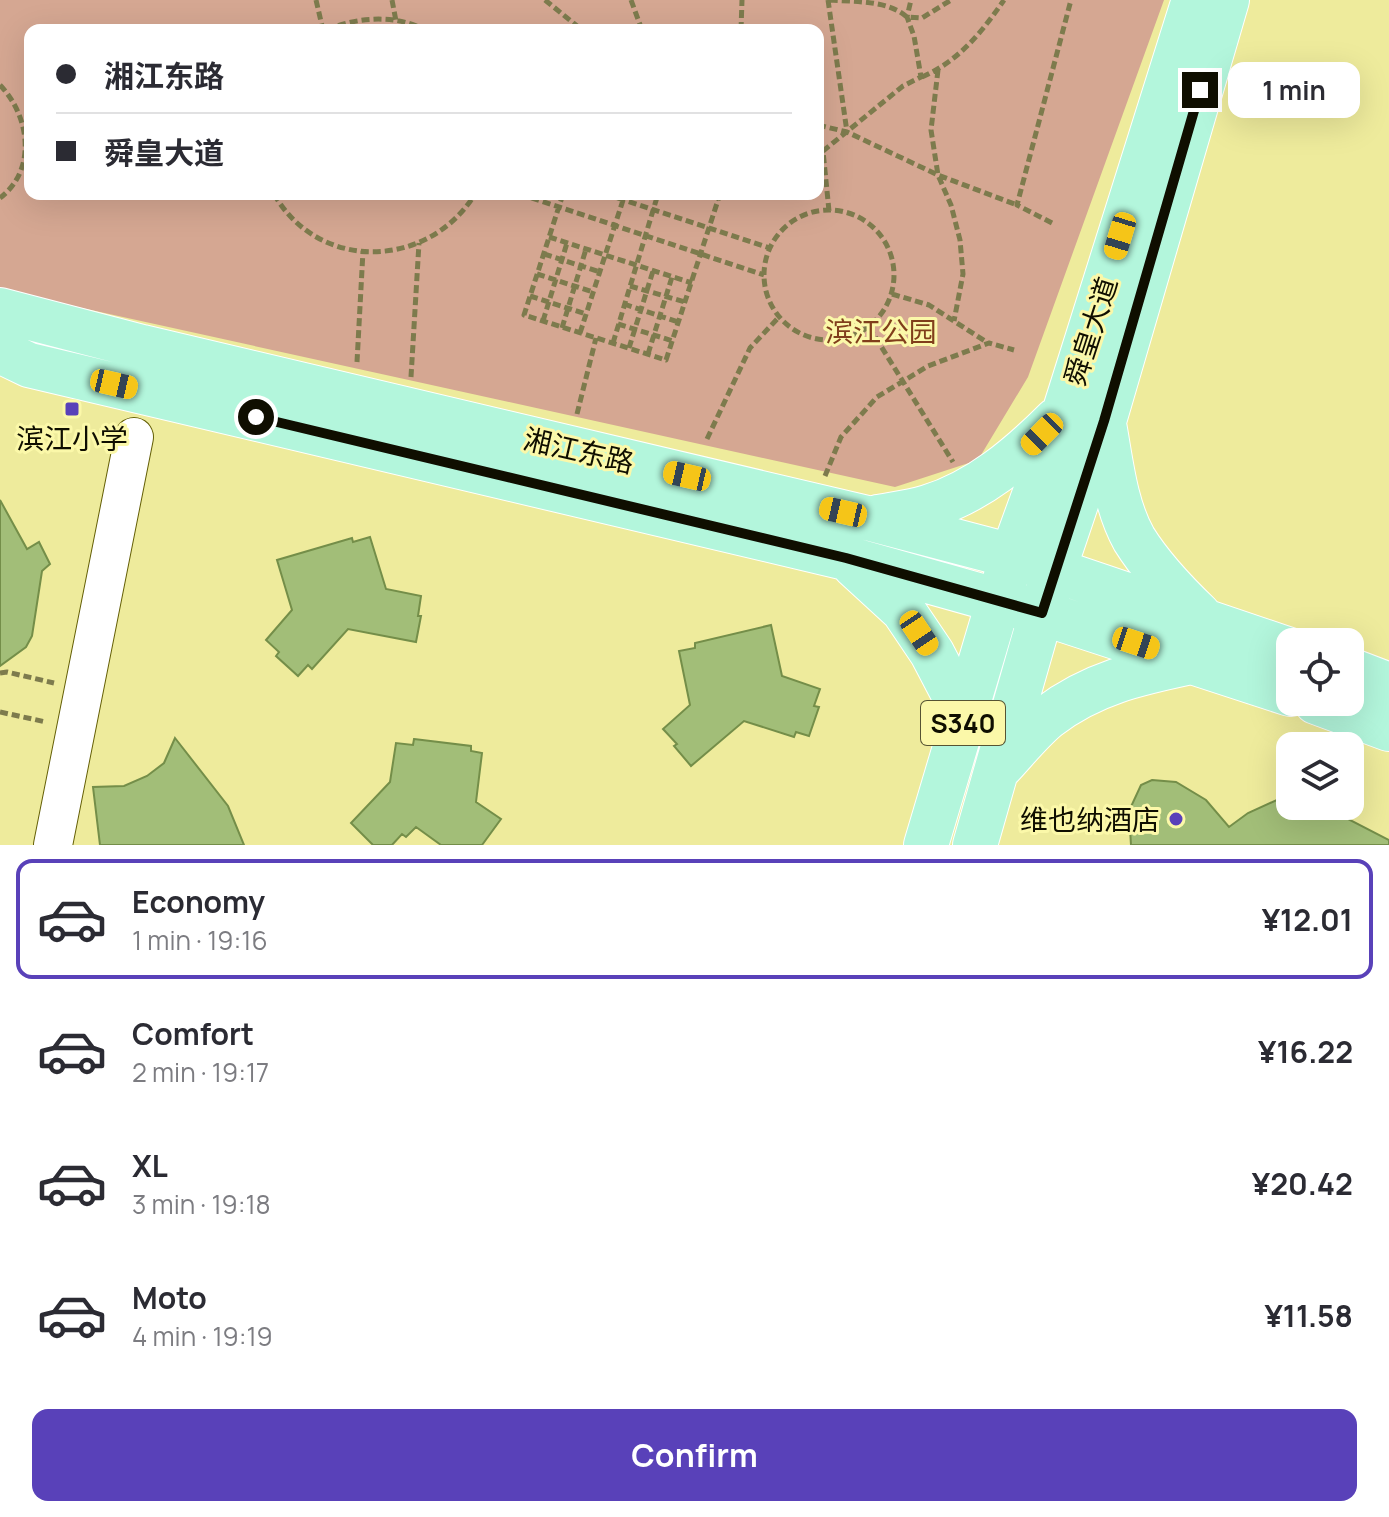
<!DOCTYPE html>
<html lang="en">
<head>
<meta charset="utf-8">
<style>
  :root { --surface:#fff; --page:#f7f7f7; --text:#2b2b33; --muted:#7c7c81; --line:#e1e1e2; --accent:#5941b9 }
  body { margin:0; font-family:Manrope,"Noto Sans SC",sans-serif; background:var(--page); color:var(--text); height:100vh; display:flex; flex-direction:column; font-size:30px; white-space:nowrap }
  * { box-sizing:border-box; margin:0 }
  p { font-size:26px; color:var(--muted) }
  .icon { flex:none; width:44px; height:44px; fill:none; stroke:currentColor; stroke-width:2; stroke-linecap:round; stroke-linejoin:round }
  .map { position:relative; height:845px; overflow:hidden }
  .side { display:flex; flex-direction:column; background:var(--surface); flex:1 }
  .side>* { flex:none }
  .guide { position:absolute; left:24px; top:24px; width:800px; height:176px; border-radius:16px; box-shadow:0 8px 32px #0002; display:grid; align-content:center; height:176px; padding:0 32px; background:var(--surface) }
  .controls { position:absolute; left:1276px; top:628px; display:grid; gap:16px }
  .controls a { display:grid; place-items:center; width:88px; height:88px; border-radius:16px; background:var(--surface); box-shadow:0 8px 32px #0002; font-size:40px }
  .end { position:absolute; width:36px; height:36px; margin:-18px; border:10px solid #0f0e00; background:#fff; box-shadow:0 0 0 4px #fff }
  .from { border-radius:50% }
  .bubble { position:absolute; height:56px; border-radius:16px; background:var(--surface); box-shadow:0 8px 32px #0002; font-size:26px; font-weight:700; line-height:56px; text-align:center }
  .car { position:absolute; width:24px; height:48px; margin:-24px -12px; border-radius:10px; box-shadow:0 0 6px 2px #0007; background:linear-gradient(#f5c518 24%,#345 0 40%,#f5c518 0 76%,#345 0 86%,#f5c518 0) }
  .guide b { display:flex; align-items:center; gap:28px; height:76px; font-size:30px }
  .guide b+b { border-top:2px solid var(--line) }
  .guide i { width:20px; height:20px; background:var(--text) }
  ul { padding:14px 0 0; list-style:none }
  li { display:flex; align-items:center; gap:24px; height:120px; margin:0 16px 12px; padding:0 16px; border:4px solid transparent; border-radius:16px }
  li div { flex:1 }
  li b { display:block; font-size:30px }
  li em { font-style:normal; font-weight:700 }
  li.current { border-color:var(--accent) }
  li>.icon { width:72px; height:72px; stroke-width:1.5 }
  .button { display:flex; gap:16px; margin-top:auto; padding:16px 32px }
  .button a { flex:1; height:92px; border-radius:16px; background:var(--accent); color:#fff; font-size:32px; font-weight:700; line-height:92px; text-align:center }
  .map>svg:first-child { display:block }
</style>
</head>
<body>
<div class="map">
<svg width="1389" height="845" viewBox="0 0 1389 845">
  <rect width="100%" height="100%" fill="#eeeb9c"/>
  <path fill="#d5a792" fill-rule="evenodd" d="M0 0H1164L1028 377 978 460 895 487 0 290ZM30 30H818V194H30Z"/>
  <path fill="#a2be78" stroke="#748e49" stroke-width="2" d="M0 500 27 549 39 542 50 564 42 571 32 636 26 647 0 666Z
    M370 537 386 589 421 596 418 616H421L416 642 348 629 312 669 308 665 298 676 276 656 279 652 266 640 292 610 277 560 352 538 353 542Z
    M771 625 782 676 820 689 814 706 819 707 809 736 796 732 794 737 744 721 691 766 674 746 677 744 663 729 690 705 679 651 695 648V643Z
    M175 738 228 806 244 845H100L93 787 124 786 147 776 164 763Z
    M414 739 471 746V751L482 753 476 802 501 819 482 845H441L416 827 406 837 402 834 392 845H373L351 823 390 782 396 743 413 745Z
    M1152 780 1176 782 1206 800 1229 827 1248 813 1290 794V806H1323L1389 840V845H1131L1129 811 1141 785Z"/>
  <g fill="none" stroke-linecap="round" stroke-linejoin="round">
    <g stroke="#645f06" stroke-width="40">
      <path id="minor" d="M53 845 134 437"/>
    </g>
    <g stroke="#fff" stroke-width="46">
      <path id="major" d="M0 310 142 347 871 519 1012 556 1290 650
        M0 351 29 365 846 558 1042 613 1290 694
        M1104 424C1111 462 1115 505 1134 539 1152 568 1175 592 1199 615
        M878 517C895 514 912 512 928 507 978 492 1020 456 1056 420
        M854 565 903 610 932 653 965 716
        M1350 670 1389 685
        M1316 702 1389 729
        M1001 766C1016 750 1031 731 1048 717 1092 683 1139 673 1191 662
        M926 845 1012 556 1064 413 1194 0
        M975 845 1054 569 1104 421 1227 0"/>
    </g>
    <path stroke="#7d7b4d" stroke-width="5" stroke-dasharray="8 4" stroke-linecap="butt" d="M316 0 323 30
      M392 0 396 21
      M545 0 582 30
      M631 0 642 30
      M828 0 847 132
      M830 0C855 2 888 0 907 17L922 18 951 0
      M327 30C356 17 396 14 425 30
      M741 30 742 0
      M938 70 931 130 938 175 951 205 960 240 963 274 954 321
      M922 77C959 61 982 32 1004 0
      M0 85C29 115 38 169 0 198
      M818 125 847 132 938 175 1017 205
      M274 194C319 273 429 269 475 194
      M520 194 764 275
      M563 194 524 315 666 360 720 194
      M606 194 770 248
      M706 194 719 199
      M764 275a65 65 0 1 1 130 0a65 65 0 1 1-130 0Z
      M829 211 823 151 903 86 921 77 914 36 907 17 911 0
      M1052 223 1017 205 1071 0
      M549 237 692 283
      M544 254 600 272
      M537 274 593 292
      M630 286 685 302
      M892 294 929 305 988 343
      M530 296 586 314
      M624 304 678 322
      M543 321 567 243
      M618 324 673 341
      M869 327 953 462
      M562 328 586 249
      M580 333 625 194
      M613 343 658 194
      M629 348 653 271
      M648 354 672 277
      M357 362 363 251
      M411 377 419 243
      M577 414 596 338
      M707 439 750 348 779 317
      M825 476 841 437 877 397 928 366 989 343 1014 350
      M0 673 7 672 54 683
      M0 712 46 722"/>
    <use href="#minor" stroke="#fff" stroke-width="38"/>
    <use href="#major" stroke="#b3f6dc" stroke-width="44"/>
  </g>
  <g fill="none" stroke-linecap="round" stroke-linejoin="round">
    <path stroke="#0f0e00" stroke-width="10" d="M256 417 846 558 1042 613 1104 421 1200 90"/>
  </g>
  <g fill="#5941b9" stroke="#fbf8a9" stroke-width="3">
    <rect x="64" y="401" width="16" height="16" rx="4"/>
    <circle cx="1176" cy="819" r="8"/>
  </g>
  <g text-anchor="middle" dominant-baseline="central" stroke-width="6" stroke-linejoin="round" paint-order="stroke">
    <rect fill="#fbf8a9" stroke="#565433" stroke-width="2" x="921" y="701" width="84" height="44" rx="6"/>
    <g font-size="26" font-weight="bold" fill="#0f0e00">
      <text x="963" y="723">S340</text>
    </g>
    <g font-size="28" fill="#803e1b" stroke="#fbf8a9">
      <text x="881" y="331">滨江公园</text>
    </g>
    <g font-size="28" fill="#0f0e00" stroke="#fbf8a9">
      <text transform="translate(1090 331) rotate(-72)">舜皇大道</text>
      <text transform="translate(579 450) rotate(13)">湘江东路</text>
    </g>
    <g font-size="28" fill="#0f0e00" stroke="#fbf8a9">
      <text x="72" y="438">滨江小学</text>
      <text x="1160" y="819" text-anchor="end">维也纳酒店</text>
    </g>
  </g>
</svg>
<div class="controls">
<a><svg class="icon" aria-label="locate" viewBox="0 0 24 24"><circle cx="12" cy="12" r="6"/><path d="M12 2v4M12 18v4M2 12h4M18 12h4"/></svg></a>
<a><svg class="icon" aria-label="layers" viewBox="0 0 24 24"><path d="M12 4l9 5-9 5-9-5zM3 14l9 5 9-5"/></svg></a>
</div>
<i class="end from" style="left:256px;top:417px"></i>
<i class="end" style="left:1200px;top:90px"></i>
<div class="bubble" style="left:1228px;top:62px;width:132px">1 min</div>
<i class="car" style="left:1120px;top:236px;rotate:197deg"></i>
<i class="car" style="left:114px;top:384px;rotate:103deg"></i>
<i class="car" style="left:1042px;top:434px;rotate:225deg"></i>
<i class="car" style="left:687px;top:476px;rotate:283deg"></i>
<i class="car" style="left:843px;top:512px;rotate:283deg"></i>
<i class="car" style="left:919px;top:633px;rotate:146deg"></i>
<i class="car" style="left:1136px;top:643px;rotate:108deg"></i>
<div class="guide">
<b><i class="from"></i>湘江东路</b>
<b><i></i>舜皇大道</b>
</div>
</div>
<section class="side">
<ul>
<li class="current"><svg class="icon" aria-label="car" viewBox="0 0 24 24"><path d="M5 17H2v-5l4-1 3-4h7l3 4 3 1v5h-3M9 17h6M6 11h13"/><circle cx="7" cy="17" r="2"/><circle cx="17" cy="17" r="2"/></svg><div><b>Economy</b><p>1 min · 19:16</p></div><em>¥12.01</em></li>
<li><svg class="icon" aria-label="car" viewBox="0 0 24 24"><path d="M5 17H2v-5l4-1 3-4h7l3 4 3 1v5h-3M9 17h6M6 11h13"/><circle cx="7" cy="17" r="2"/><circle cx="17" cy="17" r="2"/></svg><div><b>Comfort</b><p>2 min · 19:17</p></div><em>¥16.22</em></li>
<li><svg class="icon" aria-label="car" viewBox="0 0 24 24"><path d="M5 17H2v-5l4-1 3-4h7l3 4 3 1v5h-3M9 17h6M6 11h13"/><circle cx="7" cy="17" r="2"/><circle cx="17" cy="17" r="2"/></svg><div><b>XL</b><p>3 min · 19:18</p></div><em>¥20.42</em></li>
<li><svg class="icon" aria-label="car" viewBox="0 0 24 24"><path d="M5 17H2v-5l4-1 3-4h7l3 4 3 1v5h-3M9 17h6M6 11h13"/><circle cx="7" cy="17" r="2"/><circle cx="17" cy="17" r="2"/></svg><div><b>Moto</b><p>4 min · 19:19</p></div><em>¥11.58</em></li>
</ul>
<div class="button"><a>Confirm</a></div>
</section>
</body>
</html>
